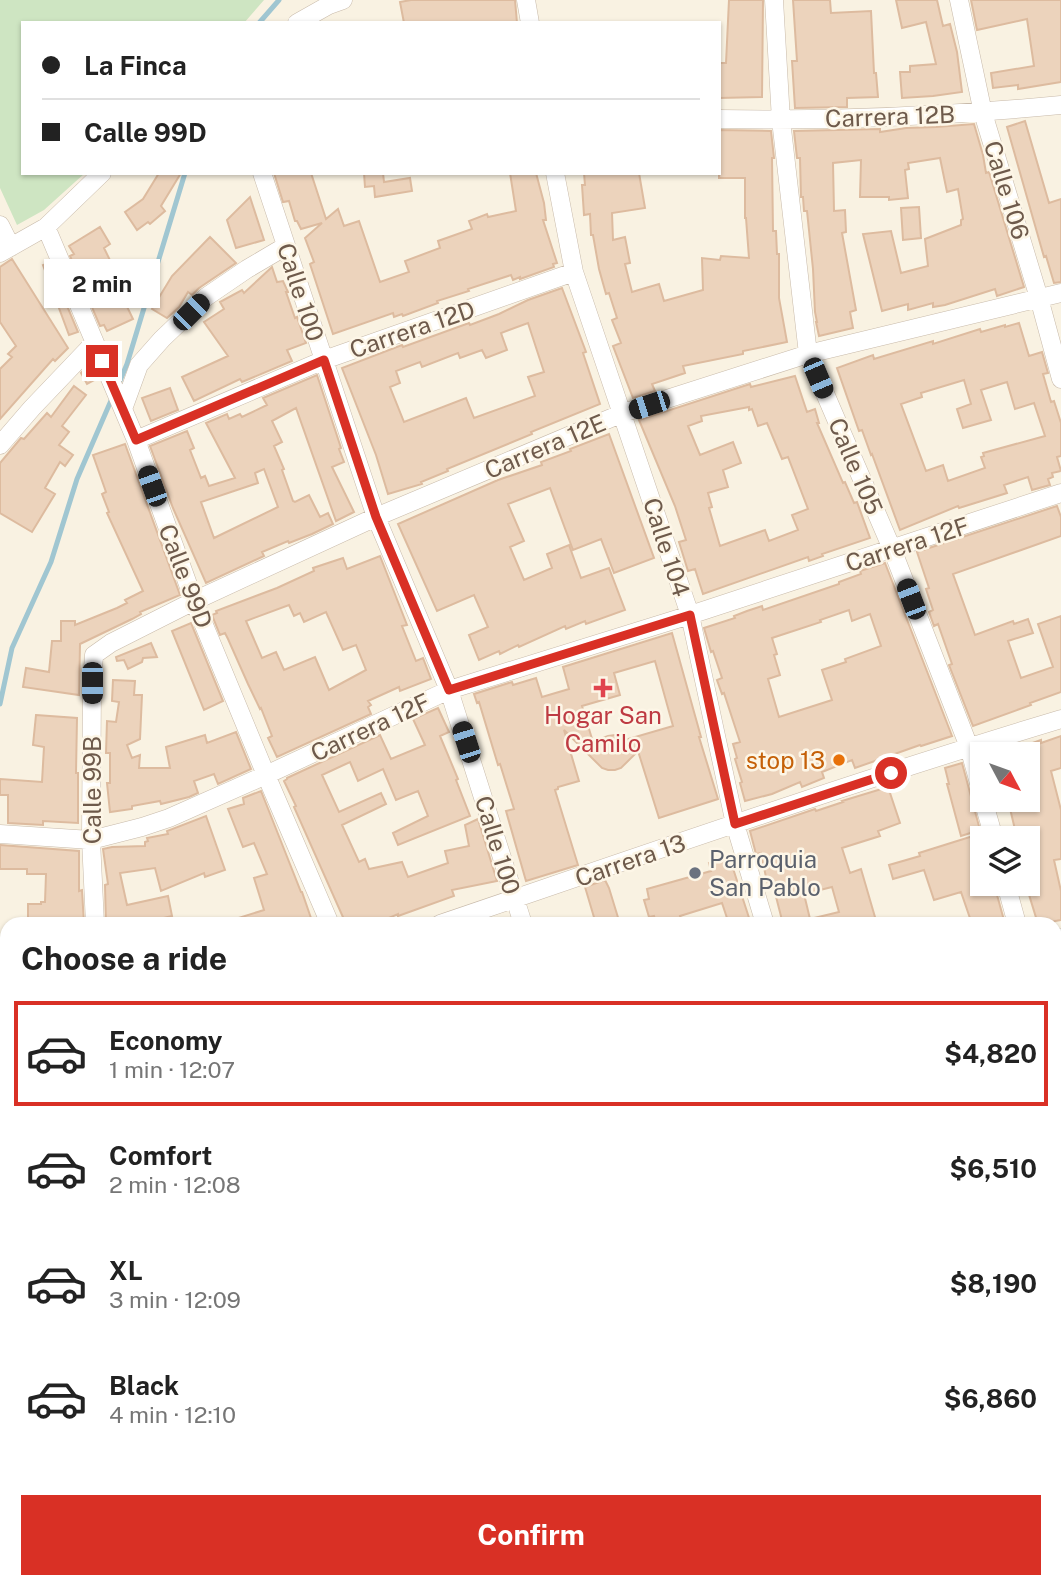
<!DOCTYPE html>
<html lang="en">
<head>
<meta charset="utf-8">
<style>
  :root { --surface:#fff; --page:#f2f2f2; --text:#222; --muted:#767676; --line:#e0e0e0; --accent:#d93025 }
  body { margin:0; font-family:"Public Sans",sans-serif; background:var(--page); color:var(--text); height:100vh; display:flex; flex-direction:column; font-size:26px; white-space:nowrap }
  * { box-sizing:border-box; margin:0 }
  p { font-size:23px; color:var(--muted) }
  .icon { flex:none; width:38px; height:38px; fill:none; stroke:currentColor; stroke-width:2; stroke-linecap:round; stroke-linejoin:round }
  .map { position:relative; flex:1; overflow:hidden }
  .drawer { position:absolute; left:0px; top:917px; width:1062px; height:672px; display:flex; flex-direction:column; background:var(--surface); border-radius:21px 21px 0 0; box-shadow:0 2px 5px #0004 }
  .drawer>* { flex:none }
  .guide { position:absolute; left:21px; top:21px; width:700px; height:154px; border-radius:0px; box-shadow:0 2px 5px #0004; display:grid; align-content:center; height:154px; padding:0 21px; background:var(--surface) }
  .needle { width:46px; rotate:131deg }
  .tools { position:absolute; left:970px; top:742px; display:grid; gap:14px }
  .tools a { display:grid; place-items:center; width:70px; height:70px; border-radius:0px; background:var(--surface); box-shadow:0 2px 5px #0004; font-size:35px }
  .end { position:absolute; width:32px; height:32px; margin:-16px; border:9px solid #d93025; background:#fff; box-shadow:0 0 0 4px #fff }
  .from { border-radius:50% }
  .bubble { position:absolute; height:49px; border-radius:0px; background:var(--surface); box-shadow:0 2px 5px #0004; font-size:23px; font-weight:700; line-height:49px; text-align:center }
  .car { position:absolute; width:21px; height:42px; margin:-21px -10px; border-radius:9px; box-shadow:0 0 5px 2px #0007; background:linear-gradient(#222 24%,#8ab4d8 0 40%,#222 0 76%,#8ab4d8 0 86%,#222 0) }
  .guide b { display:flex; align-items:center; gap:24px; height:66px; font-size:26px }
  .guide b+b { border-top:2px solid var(--line) }
  .guide i { width:18px; height:18px; background:var(--text) }
  ul { padding:0; list-style:none }
  li { display:flex; align-items:center; gap:21px; height:105px; margin:0 14px 10px; padding:0 7px; border:4px solid transparent; border-radius:0px }
  li div { flex:1 }
  li b { display:block; font-size:26px }
  li em { font-style:normal; font-weight:700 }
  li.current { border-color:var(--accent) }
  li>.icon { width:63px; height:63px; stroke-width:1.5 }
  h2 { padding:0 21px; font-size:32px; line-height:84px }
  .button { display:flex; gap:14px; margin-top:auto; padding:14px 21px }
  .button a { flex:1; height:80px; border-radius:0px; background:var(--accent); color:#fff; font-size:28px; font-weight:700; line-height:80px; text-align:center }
  .map>svg:first-child { display:block }
</style>
</head>
<body>
<div class="map">
<svg width="1061" height="1589" viewBox="0 0 1061 1589">
  <rect width="100%" height="100%" fill="#f9f2e2"/>
  <path fill="#cee5c2" d="M0 0H264L244 23H23V173H85L44 210 17 225 0 188Z"/>
  <g fill="none" stroke-linecap="round" stroke-linejoin="round">
    <path stroke="#a0c6d1" stroke-width="5" d="M259 23 279 0
      M119 383 127 364 185 173
      M0 704 12 648 51 562 77 479 113 396
      M1055 1182 1061 1177
      M685 1582 686 1589"/>
  </g>
  <path fill="#ecd3bc" stroke="#ddbb9f" stroke-width="2" fill-rule="evenodd" d="M411 0H515L517 23H404L400 2Z
    M729 0H763L762 97 719 98V63H726Z
    M793 0H830L831 13 871 11 874 73H876L878 97 847 98V107L795 108 792 61H797Z
    M896 0H937L943 26 950 24 957 52 962 92 933 96 902 98 900 72H910V66L936 64 926 22 902 28Z
    M971 0H1061V82L1018 89V85L993 88 991 73 1034 66 1027 19 977 30Z
    M1025 121 1049 203 1061 199V282L1054 283 1046 256 1044 257 1007 127Z
    M974 124 983 155 986 173 989 172 1024 287 997 296 995 289 945 305 933 307V303L908 310V304L882 311 863 234 891 231 901 273 928 266 925 239 961 225V220L963 219 958 189 947 192 940 158 908 163 909 169 905 170 908 198 889 200V197H860L861 160 833 163 834 211 845 210 846 232 842 233 856 310 850 312 853 328 819 336 816 322H817L815 312 813 269 807 211H804L803 197H801L800 158H797L794 131 880 129V132L906 128 936 127Z
    M719 130 771 131 774 158H772L773 231H776L777 254H779V298L787 342 743 351V354L683 366 685 373 652 384 655 391 633 398 613 346 621 343 612 320 617 318 609 293 606 294 599 269 593 235H591L590 214 584 215 582 185H585L584 173H639L645 208 612 213 613 240 625 237 630 263 625 264 632 292 659 284 664 301 703 290 702 258 720 260 721 256 749 258 746 218H745V178H719Z
    M159 173H181L161 206 165 211 150 224 148 222 137 230 125 212 143 199Z
    M274 173H311L326 219 338 209 344 226 359 221 380 282 409 272 405 261 440 248 438 241 472 229 469 221 487 214 488 217 516 211 510 173H536L544 203 546 220H543L557 263 553 264 554 267 520 279V277L513 280 511 275 468 289 469 291 437 301 438 303 403 316 402 314 394 317 393 313 333 334 310 264 314 262 305 238 322 223 301 229 297 221H295L289 201 283 202Z
    M364 173H383L384 182 410 178 412 191 375 197 374 186 365 187Z
    M250 197 264 240 236 248 227 220Z
    M919 207 921 238 903 240 901 208Z
    M100 227 110 244 104 248 126 293 118 288 133 319 107 331 104 325 100 326 70 256 74 254 69 246Z
    M210 237 236 263 199 288 192 295 188 292 179 307 167 318 152 309 172 276Z
    M12 259 68 348 55 361 53 359 0 419V369L12 357 8 354 16 346 0 322V267Z
    M49 263 78 332 69 335 43 265Z
    M272 267 277 282 283 281 288 292H286L295 318 297 317 306 343 287 350 292 361 242 382 240 379 194 401 182 377 228 356 204 322 224 309 220 302 242 290 244 293Z
    M562 288 586 352 583 353 600 404 531 432 532 434 447 469 448 471 421 482 422 484 388 494 376 455 342 368 402 345 403 347 469 323 470 325 499 314 528 300ZM528 323 544 372 528 377 535 396 474 418 466 398 404 422 390 387 400 383 396 371 420 362 422 367 458 353 460 358 482 350 486 358 507 350 501 333Z
    M1019 323 1029 356 1042 352 1048 373 1043 374 1051 402 1054 401 1061 423V456L1057 457 1061 471 1052 473 1053 477 1048 479 1050 485 1032 490 1028 477 1004 485 1007 493 959 508 958 506 900 530 872 454 871 455 862 430 859 431 837 368 873 355 874 359 933 341V344L980 329 981 332 1005 325V327ZM964 380 971 404 957 409 963 428 991 420 981 390 1007 382 1015 409 1034 403 1045 436 983 453 984 456 981 457 985 468 948 481 943 465 926 471 901 404 922 397 921 393Z
    M91 363 98 378 87 384 81 373Z
    M317 375 341 448 339 449 344 462 332 467 354 512 336 521 296 408 272 421 282 442 274 446 284 469 282 470 293 501 295 502 309 495 320 517 328 513 333 524 312 534 289 543 288 541 262 552 264 556 206 583 173 508 150 446 187 431 194 448 190 450 201 478 205 476 209 486 235 478 206 423 227 414 229 419 240 414 242 417 267 405 263 398ZM264 469 278 507 214 538 201 502 258 483 255 473Z
    M795 376 807 412 815 409 819 423H817L843 483 845 482 854 503 857 502 870 538 822 554 823 556 809 561 808 557 703 594 695 569 688 571 679 542 686 540 675 506 639 420 750 384 751 387ZM749 407V410L752 409 758 426 767 423 782 459 788 457 808 509 792 515 798 530 769 541 765 530 720 546 709 508 712 507 708 493 728 487 723 470 741 463 733 442 700 455 688 426 702 421 701 416Z
    M74 386 86 395 62 426 69 432 59 445 73 455 65 466 60 462 45 488 55 494 32 532 0 513V463L21 438 24 439 47 413 51 417Z
    M170 388 178 410 151 421 142 398Z
    M609 434 654 558 614 573 601 539 573 550 550 488 508 504 524 541 510 547 524 580 552 568 547 554 569 545 581 578 609 568 625 610 586 624 585 621 566 629 565 626 519 647 518 645 500 654 499 651 479 660 469 635 488 627 474 595 437 611 398 524 498 480 542 465 541 462 571 451 570 449Z
    M125 444 180 595 140 612 141 614 132 619 80 644 79 695 23 687 26 668 49 672 52 641H61V621H75V625L117 608 127 603 125 600 143 591 107 513 109 512 102 494 106 492 93 455Z
    M1057 506 1061 517V536L953 574 975 635 1013 621 1014 624 1028 619 1033 633 1008 641 1021 678 1053 667 1038 624 1061 616V692L1030 703 1031 705 973 726 949 665 952 664 938 624 934 626 929 612 933 610 926 589 929 588 917 552Z
    M380 556 407 625 402 626 416 661 423 658 431 679 400 691 399 687 368 701 371 705 368 707 371 714 277 757 268 738 272 736 261 708 260 709 248 684 228 639 225 633 220 635 212 615 217 613 216 611 277 588 314 571 313 568 343 558 347 569ZM289 605 294 616 300 613 304 622 326 612 343 650 356 645 366 670 329 690 315 657 284 670 276 652 262 658 246 621Z
    M885 563 952 736 921 746 920 745 855 768 852 760 822 772 824 778 802 787 800 782 772 794 745 801 740 783 742 782 735 759 737 758 733 744 740 742 724 693 722 694 717 680 722 678 713 651 711 652 704 628 735 618 734 616 747 611 762 606 763 610 839 584V582L861 574 860 571ZM849 610 852 621 870 614 881 646 845 659 846 662 822 670 832 700 779 717 768 679 780 675 774 655 777 654 772 638 821 622 820 620Z
    M191 623 223 701 204 710 172 631Z
    M672 633 701 737H699L718 799 659 818 638 751 621 768 615 770H608L602 768 564 730 579 781 558 787V789L555 790 578 865 526 881 506 811 514 809 500 764 498 765 479 702 477 703 474 694 512 682 513 685 536 678 542 697 569 689 563 667ZM655 661 673 726 625 740 615 735 608 736 593 742 582 706 620 695 614 673Z
    M151 643 157 657 143 658 142 662 128 669 124 660 117 661 116 657Z
    M113 680 135 681 134 695H142L140 739 127 745 132 758 140 755 139 768H170L166 747 205 735 207 743 236 732 251 769 218 784 214 774 194 781 198 793 189 797 161 804 160 801 132 806V809L110 812 107 783H110V753H106L107 721 116 722 119 702 112 701Z
    M438 708 449 732 440 736 458 779 456 780 470 816 398 845 393 833 428 816 418 791 396 800 383 769 358 781 350 762 322 775 339 812 381 793 386 804 342 825 359 862 365 859 369 869 402 862 408 877 448 863 445 851 469 846 465 825 478 819 497 881 452 890 454 896 398 916V914L375 924H346L294 807 296 806 284 781 287 779V778L380 735 391 759 425 745 413 719Z
    M36 715 77 718 76 773H78V823L43 821V825L8 823V795H0V779L42 782 44 747 33 745Z
    M1061 736V768L1051 771 1061 810V859L1054 860 1061 891V920L1038 924 1027 888V838H1017L1008 800H1027V783L1032 782 1027 769V745L1041 740V743Z
    M962 763 980 830 961 836 947 784H949L945 768Z
    M888 787 900 823 878 831 880 836 842 848 850 873 861 869 877 924H861L860 920 846 924H783L772 881 767 882 761 853 756 854 750 831 815 809 816 811 843 802 842 801ZM832 887 839 912 810 919 804 894Z
    M261 791 301 892H302L313 924H229V921L264 910 254 878 267 874 254 843 243 847 228 809 244 804 243 798Z
    M206 816 225 870 205 877 204 873 161 891 155 868 120 873 127 905 168 896 172 916 151 921 152 924H106L105 885 108 884 103 849 112 847 145 846V842L148 841 147 838 168 834 167 831Z
    M973 836 982 864V884H994L1005 924H972L961 892 934 900 924 870 893 879 889 865 920 856 919 853Z
    M0 845 79 851V891L82 890 84 924H28V904H41V902H45L46 874H27V869H0Z
    M729 856 751 924H729L722 903 680 916 682 924H657L654 916 649 917 644 900 649 899 647 889 711 871 709 863Z
    M605 880 609 888 620 924H596L585 887Z"/>
  <g fill="none" stroke-linecap="round" stroke-linejoin="round">
    <g stroke="#c8baaa" stroke-width="19">
      <path id="minor" d="M526 0 530 23
        M774 0 781 120 808 354 892 549 969 747 982 794
        M959 0 983 113 1039 298 1061 379
        M297 23 329 5 343 0
        M719 119C833 121 947 116 1061 105
        M262 173 376 517 449 690 523 924
        M555 173 574 272 690 615 735 824 765 924
        M0 225 11 247
        M46 227 136 440 194 601 266 775 330 924
        M0 253 46 227 102 173
        M123 409 139 365 162 339 206 297 247 269 286 246
        M136 440 324 360 574 272
        M0 445 32 408 94 343
        M983 800 994 838
        M0 834 91 840 142 827 169 818 266 775 449 690 690 615 1061 493
        M1006 884 1017 924
        M95 924 91 840 92 683 94 655 111 643 194 601 376 517 623 413 808 354 1061 293
        M440 924C646 854 852 782 1061 719
        M1055 940 1061 938
        M0 1059 7 1057
        M1055 1099 1061 1127
        M0 1251 7 1249
        M1055 1290 1061 1288
        M0 1482 7 1481
        M143 1582 144 1589
        M286 1582 289 1589
        M562 1582 565 1589
        M785 1582 790 1589
        M1026 1582 1035 1589
        M192 1589 210 1582
        M909 1589 914 1582"/>
    </g>
    <use href="#minor" stroke="#fff" stroke-width="18"/>
  </g>
  <g fill="none" stroke-linecap="round" stroke-linejoin="round">
    <path stroke="#d93025" stroke-width="9" d="M102 361 136 440 324 360 376 517 449 690 690 615 735 824 891 773"/>
  </g>
  <path fill="#e0444e" stroke="#fdf6e7" stroke-width="2.5" d="M599.5 677.5h7v7h7v7h-7v7h-7v-7h-7v-7h7z"/>
  <circle fill="#e8710a" stroke="#fdf6e7" stroke-width="2.5" cx="839" cy="760" r="7"/>
  <circle fill="#6b7280" stroke="#fdf6e7" stroke-width="2.5" cx="695" cy="873" r="7"/>
  <g text-anchor="middle" dominant-baseline="central" stroke-width="5" stroke-linejoin="round" paint-order="stroke">
    <g font-size="24" fill="#6e5a4b" stroke="#fdf6e7">
      <text transform="translate(890 116) rotate(-2)">Carrera 12B</text>
      <text transform="translate(1007 190) rotate(73)">Calle 106</text>
      <text transform="translate(301 292) rotate(72)">Calle 100</text>
      <text transform="translate(412 329) rotate(-19)">Carrera 12D</text>
      <text transform="translate(545 446) rotate(-23)">Carrera 12E</text>
      <text transform="translate(856 466) rotate(67)">Calle 105</text>
      <text transform="translate(907 544) rotate(-18)">Carrera 12F</text>
      <text transform="translate(667 547) rotate(72)">Calle 104</text>
      <text transform="translate(186 576) rotate(69)">Calle 99D</text>
      <text transform="translate(370 727) rotate(-25)">Carrera 12F</text>
      <text transform="translate(92 790) rotate(-90)">Calle 99B</text>
      <text transform="translate(498 845) rotate(73)">Calle 100</text>
      <text transform="translate(630 860) rotate(-19)">Carrera 13</text>
    </g>
    <g font-size="24" fill="#be3a42" stroke="#fdf6e7">
      <text x="603" y="715">Hogar San<tspan x="603" dy="28">Camilo</tspan></text>
    </g>
    <g font-size="24" fill="#c56008" stroke="#fdf6e7" text-anchor="end">
      <text x="825" y="760">stop 13</text>
    </g>
    <g font-size="24" fill="#5b616d" stroke="#fdf6e7" text-anchor="start">
      <text x="709" y="859">Parroquia<tspan x="709" dy="28">San Pablo</tspan></text>
    </g>
  </g>
</svg>
<div class="tools">
<a><svg class="needle" viewBox="-14 -14 28 28"><path d="M0-13l5 13h-10z" fill="#e53935"/><path d="M0 13l5-13h-10z" fill="#767676"/></svg></a>
<a><svg class="icon" aria-label="layers" viewBox="0 0 24 24"><path d="M12 4l9 5-9 5-9-5zM3 14l9 5 9-5"/></svg></a>
</div>
<i class="end from" style="left:891px;top:773px"></i>
<i class="end" style="left:102px;top:361px"></i>
<div class="bubble" style="left:44px;top:259px;width:116px">2 min</div>
<i class="car" style="left:191px;top:312px;rotate:45deg"></i>
<i class="car" style="left:818px;top:378px;rotate:157deg"></i>
<i class="car" style="left:649px;top:405px;rotate:252deg"></i>
<i class="car" style="left:152px;top:486px;rotate:340deg"></i>
<i class="car" style="left:911px;top:599px;rotate:339deg"></i>
<i class="car" style="left:92px;top:683px;rotate:180deg"></i>
<i class="car" style="left:466px;top:742px;rotate:342deg"></i>
<div class="guide">
<b><i class="from"></i>La Finca</b>
<b><i></i>Calle 99D</b>
</div>
<section class="drawer">
<h2>Choose a ride</h2>
<ul>
<li class="current"><svg class="icon" aria-label="car" viewBox="0 0 24 24"><path d="M5 17H2v-5l4-1 3-4h7l3 4 3 1v5h-3M9 17h6M6 11h13"/><circle cx="7" cy="17" r="2"/><circle cx="17" cy="17" r="2"/></svg><div><b>Economy</b><p>1 min · 12:07</p></div><em>$4,820</em></li>
<li><svg class="icon" aria-label="car" viewBox="0 0 24 24"><path d="M5 17H2v-5l4-1 3-4h7l3 4 3 1v5h-3M9 17h6M6 11h13"/><circle cx="7" cy="17" r="2"/><circle cx="17" cy="17" r="2"/></svg><div><b>Comfort</b><p>2 min · 12:08</p></div><em>$6,510</em></li>
<li><svg class="icon" aria-label="car" viewBox="0 0 24 24"><path d="M5 17H2v-5l4-1 3-4h7l3 4 3 1v5h-3M9 17h6M6 11h13"/><circle cx="7" cy="17" r="2"/><circle cx="17" cy="17" r="2"/></svg><div><b>XL</b><p>3 min · 12:09</p></div><em>$8,190</em></li>
<li><svg class="icon" aria-label="car" viewBox="0 0 24 24"><path d="M5 17H2v-5l4-1 3-4h7l3 4 3 1v5h-3M9 17h6M6 11h13"/><circle cx="7" cy="17" r="2"/><circle cx="17" cy="17" r="2"/></svg><div><b>Black</b><p>4 min · 12:10</p></div><em>$6,860</em></li>
</ul>
<div class="button"><a>Confirm</a></div>
</section>
</div>
</body>
</html>
